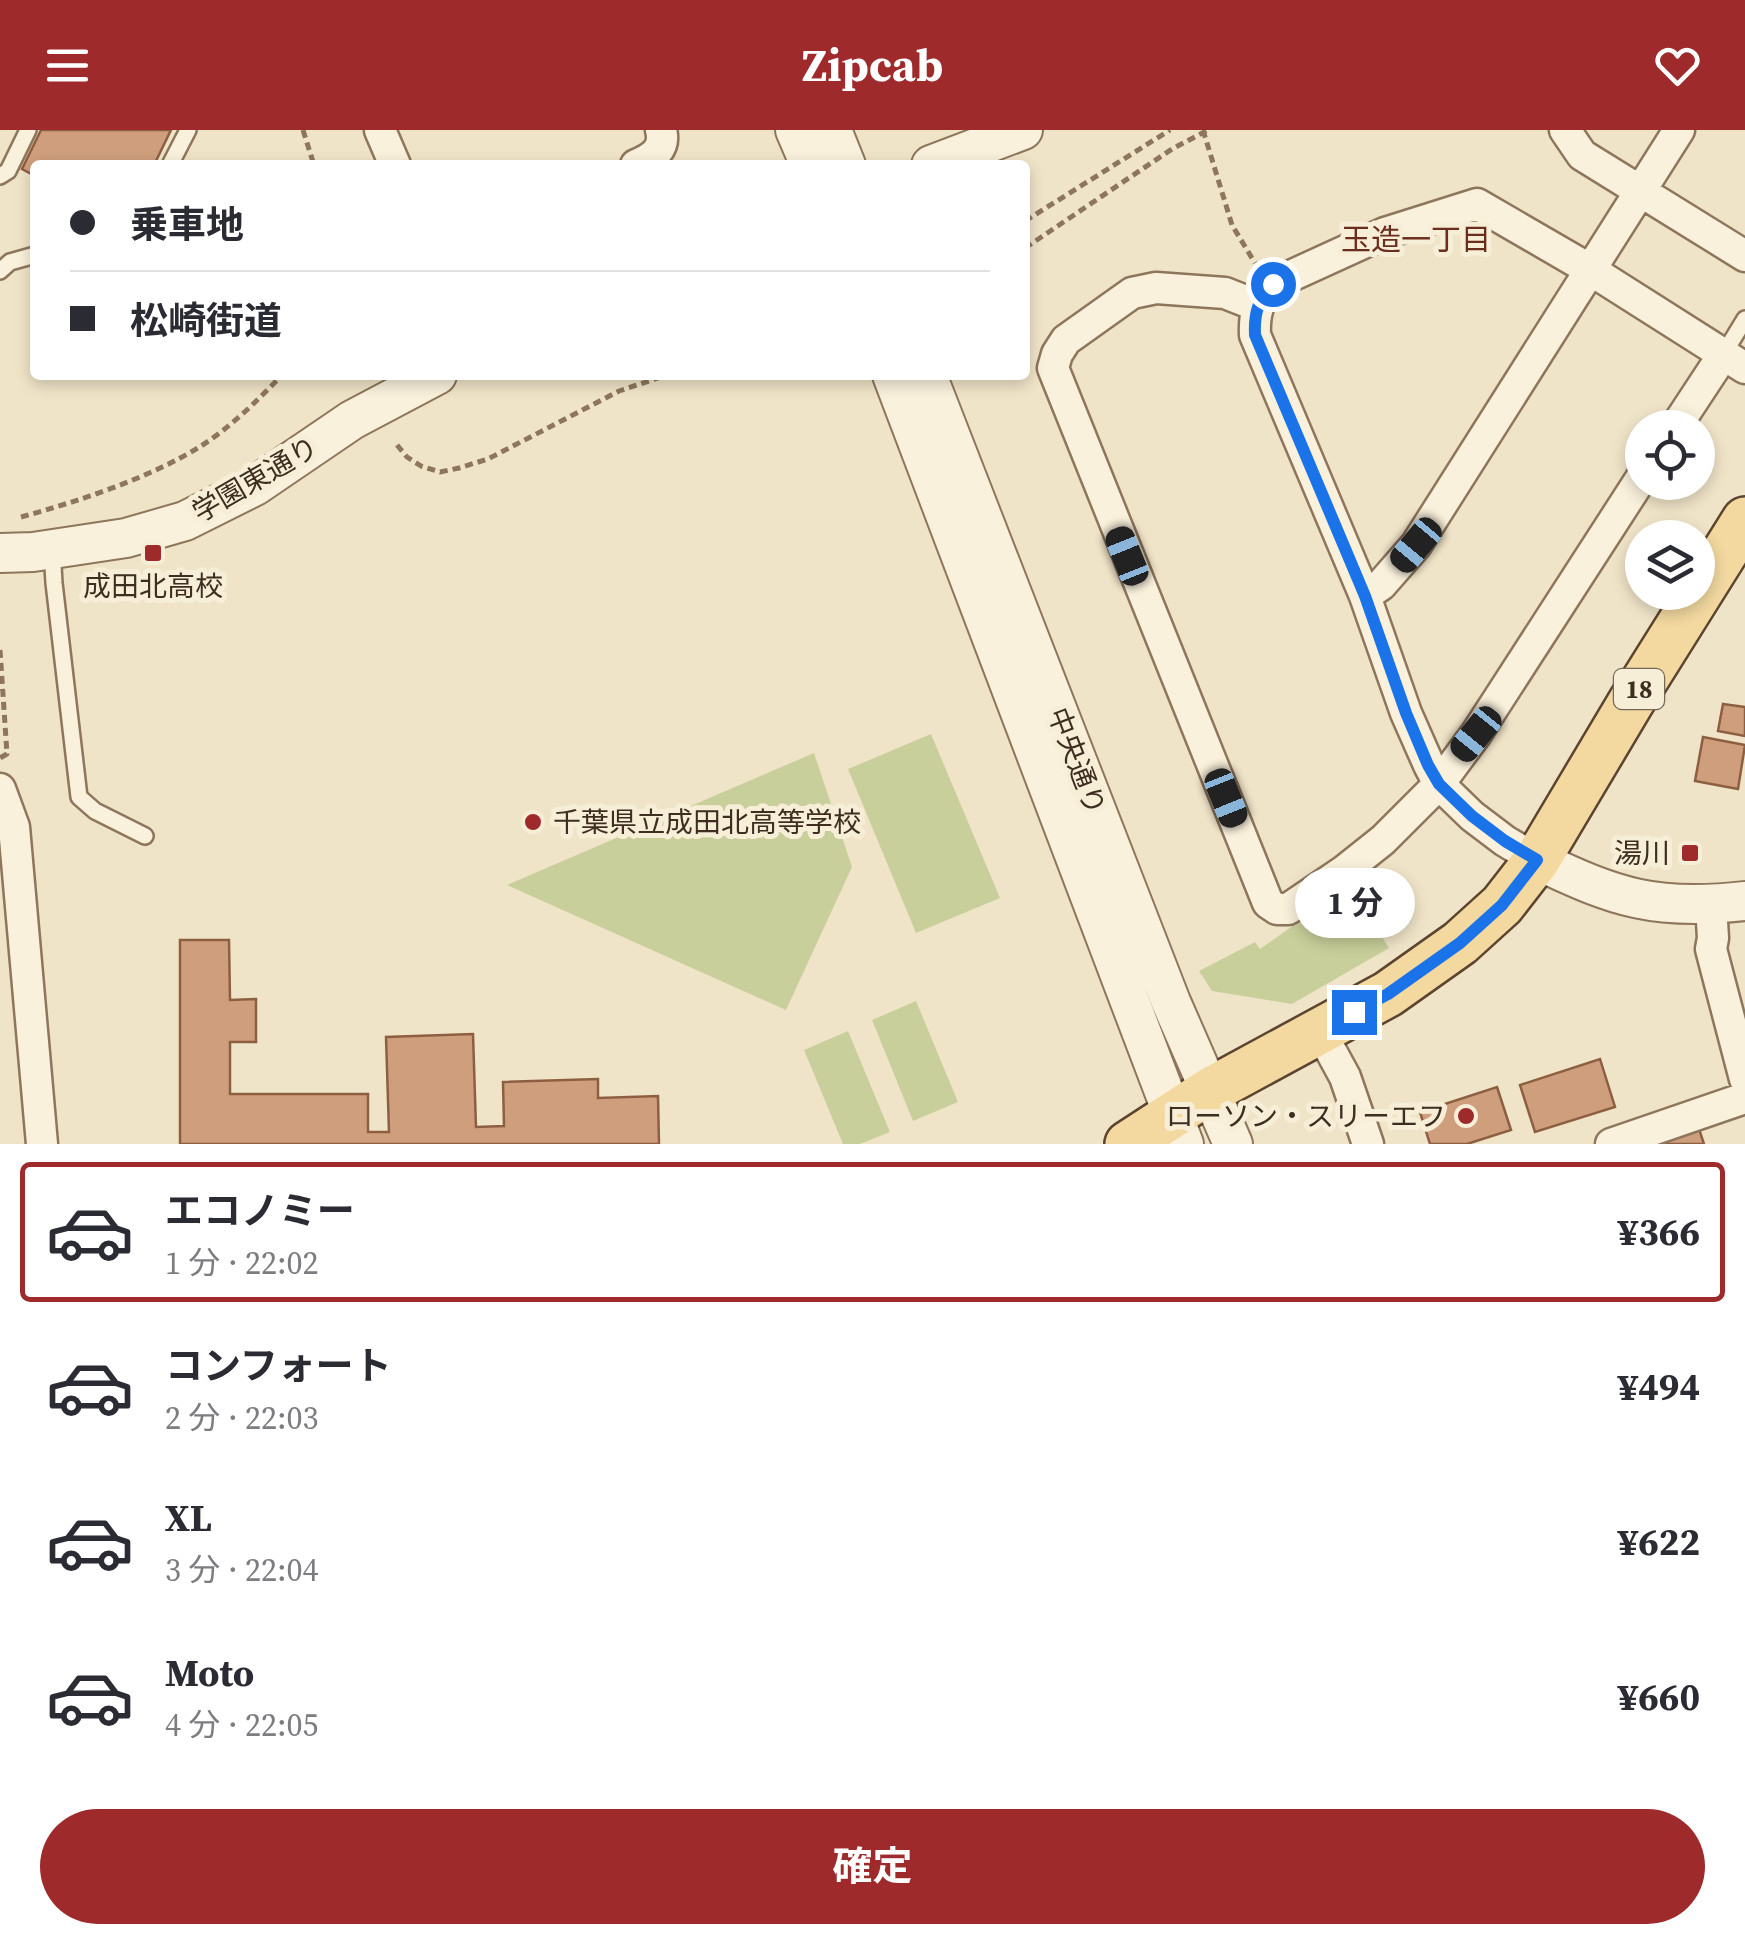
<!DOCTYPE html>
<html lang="ja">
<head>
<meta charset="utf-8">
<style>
  :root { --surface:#fff; --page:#f2f2f3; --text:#2b2b33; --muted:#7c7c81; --line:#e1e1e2; --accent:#9e2a2b }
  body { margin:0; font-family:"Source Serif 4","Noto Sans JP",serif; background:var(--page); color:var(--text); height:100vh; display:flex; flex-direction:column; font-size:38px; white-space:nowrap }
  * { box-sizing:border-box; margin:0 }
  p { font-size:32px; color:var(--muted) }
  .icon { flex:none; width:55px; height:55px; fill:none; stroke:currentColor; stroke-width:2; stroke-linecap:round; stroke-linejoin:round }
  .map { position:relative; height:1014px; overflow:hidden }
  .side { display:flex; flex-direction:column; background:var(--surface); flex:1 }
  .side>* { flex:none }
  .top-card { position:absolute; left:30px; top:30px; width:1000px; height:220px; border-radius:10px; box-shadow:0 5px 15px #0003; display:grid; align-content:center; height:220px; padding:0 40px; background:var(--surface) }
  .fabs { position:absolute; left:1625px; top:280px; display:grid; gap:20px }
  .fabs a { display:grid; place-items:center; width:90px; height:90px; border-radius:50%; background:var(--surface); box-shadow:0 5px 15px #0003; font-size:50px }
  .end { position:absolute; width:45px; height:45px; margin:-22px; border:12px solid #1a73e8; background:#fff; box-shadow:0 0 0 5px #fff }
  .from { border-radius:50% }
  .bubble { position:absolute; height:70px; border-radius:35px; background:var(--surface); box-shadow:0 5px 15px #0003; font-size:32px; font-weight:700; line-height:70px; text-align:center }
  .car { position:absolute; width:30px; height:60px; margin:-30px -15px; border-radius:12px; box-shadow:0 0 8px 2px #0007; background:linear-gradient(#222 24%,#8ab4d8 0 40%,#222 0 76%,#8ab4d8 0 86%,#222 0) }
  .top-card b { display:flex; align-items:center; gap:35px; height:95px; font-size:38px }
  .top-card b+b { border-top:2px solid var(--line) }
  .top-card i { width:25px; height:25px; background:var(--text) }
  ul { padding:18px 0 0; list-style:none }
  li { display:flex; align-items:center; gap:30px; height:140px; margin:0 20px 15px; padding:0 20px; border:5px solid transparent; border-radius:10px }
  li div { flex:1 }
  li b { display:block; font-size:38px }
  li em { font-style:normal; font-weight:700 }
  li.active { border-color:var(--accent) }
  li>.icon { width:90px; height:90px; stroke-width:1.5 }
  .cta { display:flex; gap:20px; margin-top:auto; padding:20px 40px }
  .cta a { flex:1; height:115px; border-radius:60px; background:var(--accent); color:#fff; font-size:40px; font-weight:700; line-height:115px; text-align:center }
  header { display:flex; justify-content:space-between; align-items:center; height:130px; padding:0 40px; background:var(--accent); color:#fff; font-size:45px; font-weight:700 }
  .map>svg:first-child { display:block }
</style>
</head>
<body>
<header><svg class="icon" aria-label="menu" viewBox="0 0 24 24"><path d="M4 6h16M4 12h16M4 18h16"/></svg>Zipcab<svg class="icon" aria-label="heart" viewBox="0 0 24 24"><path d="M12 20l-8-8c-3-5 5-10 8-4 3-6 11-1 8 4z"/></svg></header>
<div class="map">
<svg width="1745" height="1014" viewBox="0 0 1745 1014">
  <rect width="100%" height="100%" fill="#f0e4c8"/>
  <path fill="#c9cf9b" d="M931 604 1000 768 916 803 848 639Z
    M814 623 852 737 786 880 507 755Z
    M1350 755 1389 818 1292 874 1212 861 1199 841 1255 812 1260 819Z
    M916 871 958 972 913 991 872 890Z
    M848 901 890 1002 860 1014H843L804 920Z"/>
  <path fill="#cf9f7d" stroke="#8d5f41" stroke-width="2.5" d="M41 0H171L154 35H35V46L22 39Z
    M1723 574 1745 577V606L1718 601Z
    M1703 607 1745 615 1738 659 1695 651Z
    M180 810H229L230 870 256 869V912H230V964H368V1002H389L386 907 473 904 476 997 504 996 503 952 598 949V968L658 966 659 1014H180Z
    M1600 929 1615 977 1535 1002 1520 955Z
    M1497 957 1511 1000 1467 1014H1430L1420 982Z
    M1699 999 1704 1014H1657Z"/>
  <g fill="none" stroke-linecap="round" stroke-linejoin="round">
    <g stroke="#8d765c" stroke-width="20">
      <path id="service" d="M170 35 188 0
        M0 46 8 41 28 0
        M0 141 10 132 35 125
        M1723 225 1745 189
        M52 419 54 453 79 667 95 681 145 706"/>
    </g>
    <g stroke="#8d765c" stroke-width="35">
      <path id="minor" d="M380 0 395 35
        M1565 0 1582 25 1745 126
        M636 35C653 28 666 19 661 0
        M1258 176 1225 163 1156 158 1132 163 1066 210 1057 224 1053 238 1268 773 1277 779H1288L1344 741 1383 710 1439 654 1476 604 1642 347
        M1675 298 1723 225
        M1365 466 1381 455 1416 415 1679 0
        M0 659 14 697 42 1014
        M1537 730 1505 711 1472 686 1439 654 1429 635 1406 583 1365 466 1255 205C1254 184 1258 169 1273 154L1385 103 1477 74 1589 139 1745 238
        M1711 775 1713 808 1711 819 1745 949
        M1320 901 1345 947 1368 1014
        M1611 1014 1745 968"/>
    </g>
    <g stroke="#8d765c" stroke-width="42">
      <path id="tertiary" d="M795 0 810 35
        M832 0 846 35
        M931 35 1023 0
        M892 245 1184 1014
        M927 245 1171 872 1233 1014
        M0 423 33 422 126 408 185 391 255 356 352 290 437 245
        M1537 730C1616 768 1656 781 1745 771"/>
    </g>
    <g stroke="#5b4430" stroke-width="50">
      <path id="primary" d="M1128 1014 1211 960 1388 864 1460 813 1502 775 1537 730 1631 572 1745 390"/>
    </g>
    <path stroke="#8d765c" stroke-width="5" stroke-dasharray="8 5" stroke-linecap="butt" d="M303 0 314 35
      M1203 0 1232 95 1255 133
      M1025 91 1170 0
      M1025 118 1172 19 1208 0
      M397 315 407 327 421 336 440 342 459 338 488 329 619 261 667 245
      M21 387C79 371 150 348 201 316 231 297 258 270 282 245
      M0 520 7 624 0 628"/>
    <use href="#service" stroke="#faf1dc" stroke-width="15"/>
    <use href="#minor" stroke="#faf1dc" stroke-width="30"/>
    <use href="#tertiary" stroke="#faf1dc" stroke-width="38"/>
    <use href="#primary" stroke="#f3d9a0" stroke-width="45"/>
  </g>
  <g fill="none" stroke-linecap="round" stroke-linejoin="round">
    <path stroke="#1a73e8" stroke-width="12" d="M1273 154C1258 169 1254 184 1255 205L1365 466 1406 583 1428 635 1439 654 1472 686 1505 711 1537 730 1502 775 1460 813 1388 864 1354 882"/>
  </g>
  <g fill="#9e2a2b" stroke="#f7eed8" stroke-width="4">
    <rect x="143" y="413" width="20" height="20" rx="5"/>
    <circle cx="533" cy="692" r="10"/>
    <rect x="1680" y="713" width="20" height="20" rx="5"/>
    <circle cx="1466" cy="986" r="10"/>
  </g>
  <g text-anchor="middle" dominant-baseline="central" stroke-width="10" stroke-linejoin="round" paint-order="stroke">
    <rect fill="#f7eed8" stroke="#756857" stroke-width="2.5" x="1614" y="539" width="50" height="40" rx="8"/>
    <g font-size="25" font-weight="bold" fill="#3d2e20">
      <text x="1639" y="559">18</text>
    </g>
    <g font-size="28" fill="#3d2e20" stroke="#f7eed8">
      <text transform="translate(255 349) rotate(-30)">学園東通り</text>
      <text transform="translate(1077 631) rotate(69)">中央通り</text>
    </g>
    <g font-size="28" fill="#3d2e20" stroke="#f7eed8" text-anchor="end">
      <text x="153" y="456" text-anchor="middle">成田北高校</text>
      <text x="553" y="692" text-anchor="start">千葉県立成田北高等学校</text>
      <text x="1670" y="723">湯川</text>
      <text x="1446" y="986">ローソン・スリーエフ</text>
    </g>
    <g font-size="30" fill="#6b2e1e" stroke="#f7eed8">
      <text x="1416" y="109">玉造一丁目</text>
    </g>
  </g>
</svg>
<div class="fabs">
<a><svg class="icon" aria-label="locate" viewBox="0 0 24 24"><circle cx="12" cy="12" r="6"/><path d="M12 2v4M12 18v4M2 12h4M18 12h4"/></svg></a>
<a><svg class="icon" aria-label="layers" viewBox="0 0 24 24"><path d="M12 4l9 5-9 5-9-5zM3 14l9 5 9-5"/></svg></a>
</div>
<i class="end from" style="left:1273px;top:154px"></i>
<i class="end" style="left:1354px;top:882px"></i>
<div class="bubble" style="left:1295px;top:738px;width:120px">1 分</div>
<i class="car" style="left:1416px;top:415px;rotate:220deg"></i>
<i class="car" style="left:1127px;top:426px;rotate:338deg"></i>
<i class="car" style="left:1476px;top:604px;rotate:219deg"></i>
<i class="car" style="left:1226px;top:668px;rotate:158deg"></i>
<div class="top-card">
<b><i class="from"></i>乗車地</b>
<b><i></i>松崎街道</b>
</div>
</div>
<section class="side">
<ul>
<li class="active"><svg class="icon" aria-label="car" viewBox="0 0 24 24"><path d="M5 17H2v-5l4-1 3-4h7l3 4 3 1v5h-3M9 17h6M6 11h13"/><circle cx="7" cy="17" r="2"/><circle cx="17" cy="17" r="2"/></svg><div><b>エコノミー</b><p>1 分 · 22:02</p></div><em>¥366</em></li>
<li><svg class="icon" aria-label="car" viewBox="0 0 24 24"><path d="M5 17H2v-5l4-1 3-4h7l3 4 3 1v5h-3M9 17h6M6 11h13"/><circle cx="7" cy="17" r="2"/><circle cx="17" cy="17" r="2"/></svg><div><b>コンフォート</b><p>2 分 · 22:03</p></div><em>¥494</em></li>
<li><svg class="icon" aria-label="car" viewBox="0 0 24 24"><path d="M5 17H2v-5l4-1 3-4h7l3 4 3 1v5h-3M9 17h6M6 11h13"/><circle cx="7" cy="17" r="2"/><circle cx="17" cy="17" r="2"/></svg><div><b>XL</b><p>3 分 · 22:04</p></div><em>¥622</em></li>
<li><svg class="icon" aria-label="car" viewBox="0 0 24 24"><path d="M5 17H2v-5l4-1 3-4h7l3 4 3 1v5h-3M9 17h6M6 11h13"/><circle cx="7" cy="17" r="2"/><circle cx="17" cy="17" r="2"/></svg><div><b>Moto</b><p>4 分 · 22:05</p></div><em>¥660</em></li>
</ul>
<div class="cta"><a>確定</a></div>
</section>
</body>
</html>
